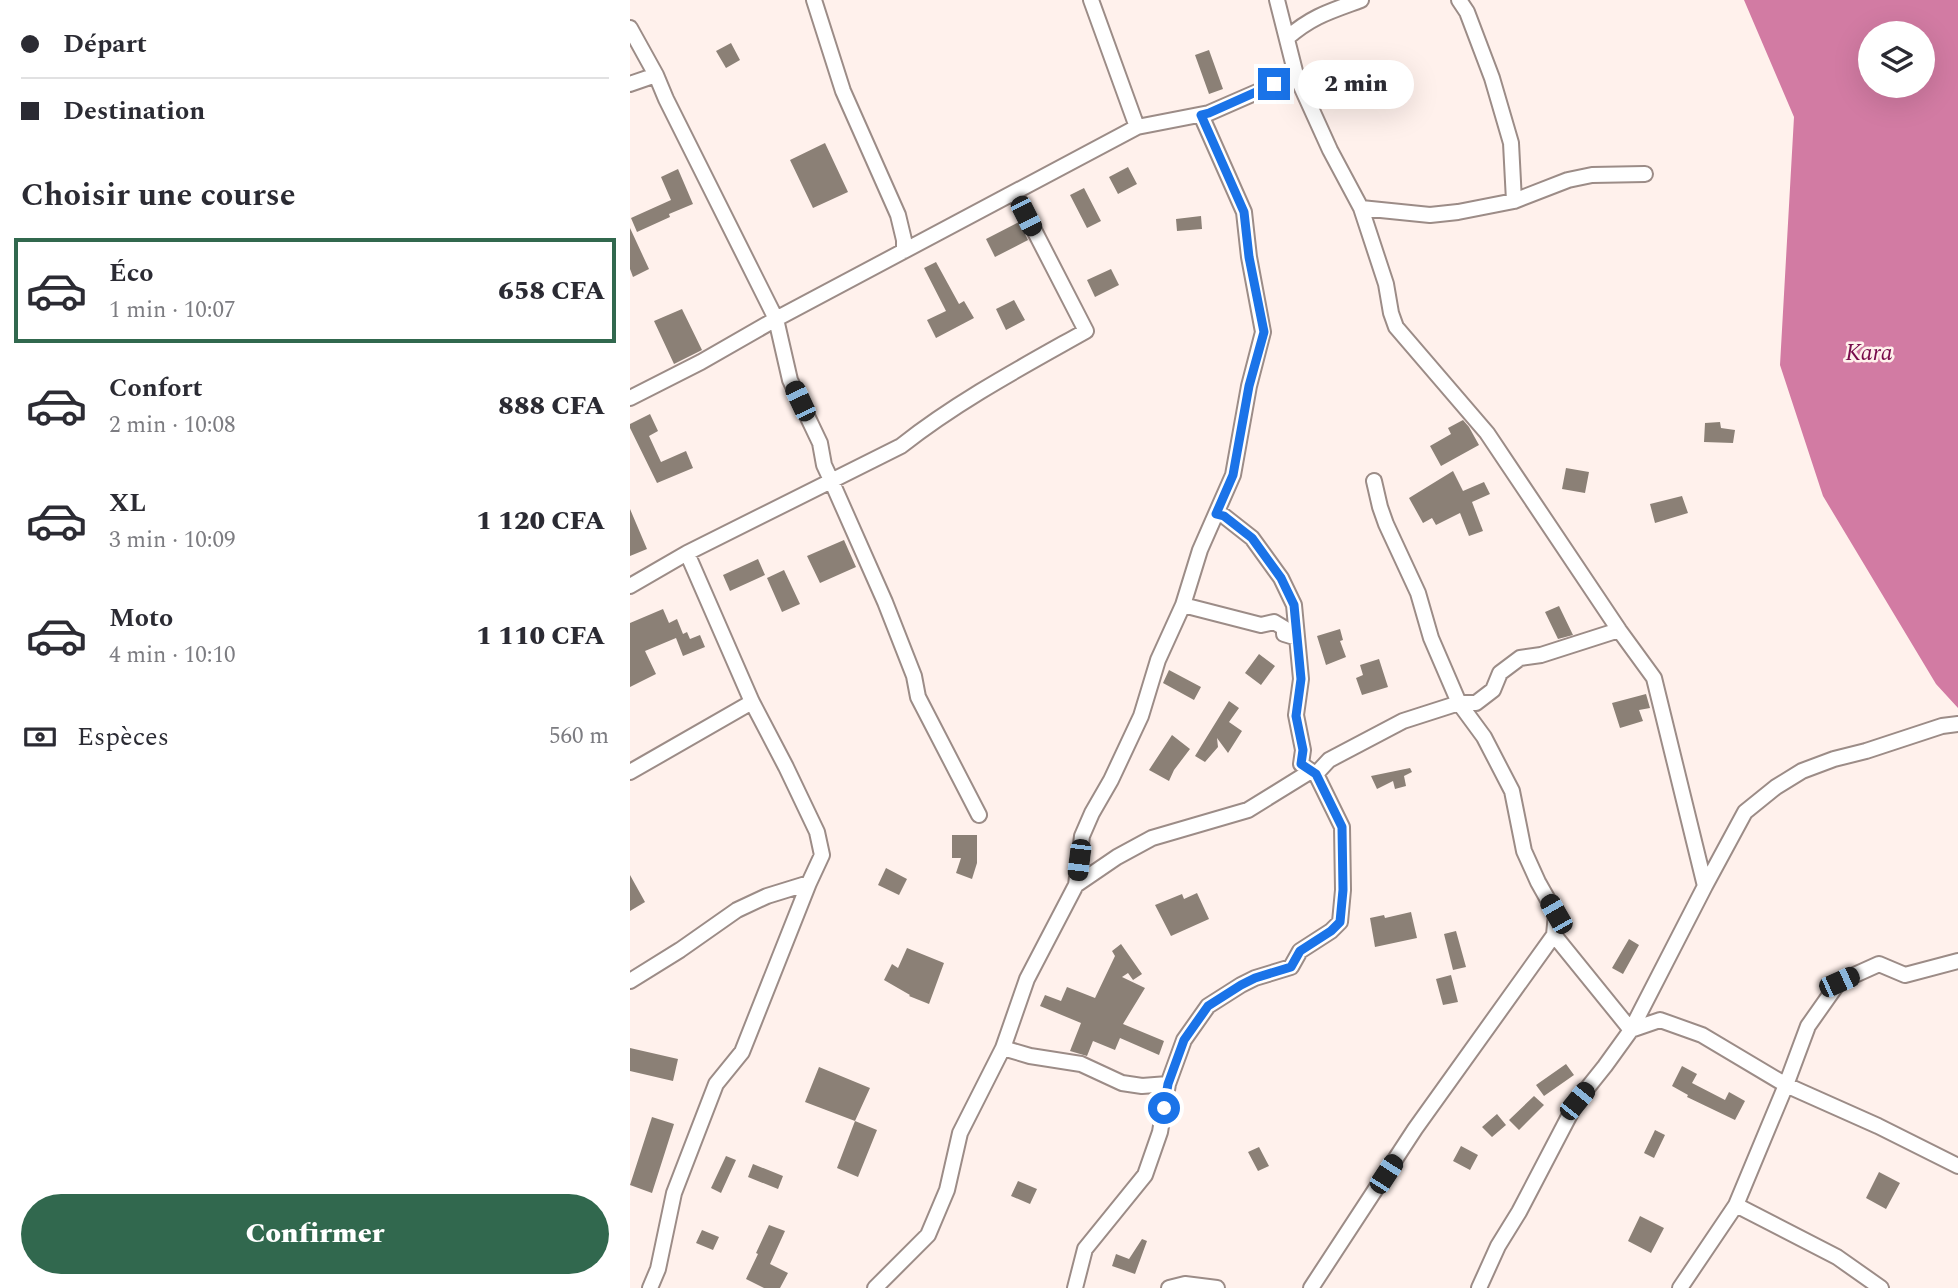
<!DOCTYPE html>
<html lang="fr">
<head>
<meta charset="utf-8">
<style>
  :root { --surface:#fff; --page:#f7f7f7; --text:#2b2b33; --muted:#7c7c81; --line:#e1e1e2; --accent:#31684e }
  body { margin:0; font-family:Spectral,serif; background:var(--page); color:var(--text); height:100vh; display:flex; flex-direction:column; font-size:26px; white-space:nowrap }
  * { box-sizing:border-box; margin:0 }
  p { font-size:23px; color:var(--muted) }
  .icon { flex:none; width:38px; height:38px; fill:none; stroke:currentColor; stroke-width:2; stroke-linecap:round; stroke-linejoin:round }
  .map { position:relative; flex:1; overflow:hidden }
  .panel { display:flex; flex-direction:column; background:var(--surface); width:630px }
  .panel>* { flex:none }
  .top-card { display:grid; align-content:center; height:154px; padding:0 21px; background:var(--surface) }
  .buttons { position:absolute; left:1228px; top:21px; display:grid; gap:14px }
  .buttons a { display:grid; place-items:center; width:77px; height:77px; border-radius:50%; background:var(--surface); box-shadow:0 7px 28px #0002; font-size:35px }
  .end { position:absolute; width:32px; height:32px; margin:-16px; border:9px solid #1a73e8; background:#fff; box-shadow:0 0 0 4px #fff }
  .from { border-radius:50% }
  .bubble { position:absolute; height:49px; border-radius:24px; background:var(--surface); box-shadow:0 7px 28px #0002; font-size:23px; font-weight:800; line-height:49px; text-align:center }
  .car { position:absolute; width:21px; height:42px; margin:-21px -10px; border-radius:9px; box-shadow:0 0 5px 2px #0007; background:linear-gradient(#222 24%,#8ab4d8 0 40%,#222 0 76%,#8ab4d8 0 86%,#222 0) }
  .top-card b { display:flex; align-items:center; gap:24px; height:66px; font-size:26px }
  .top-card b+b { border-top:2px solid var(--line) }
  .top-card i { width:18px; height:18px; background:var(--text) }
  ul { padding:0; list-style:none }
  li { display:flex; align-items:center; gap:21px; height:105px; margin:0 14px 10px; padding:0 7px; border:4px solid transparent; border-radius:0px }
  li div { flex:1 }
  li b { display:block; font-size:26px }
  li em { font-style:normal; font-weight:800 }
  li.current { border-color:var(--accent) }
  li>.icon { width:63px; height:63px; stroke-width:1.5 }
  h2 { padding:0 21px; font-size:32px; line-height:84px }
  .pay { display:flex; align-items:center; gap:18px; height:77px; padding:0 21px; font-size:26px }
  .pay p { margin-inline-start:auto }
  .button { display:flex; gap:14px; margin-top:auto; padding:14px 21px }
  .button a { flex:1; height:80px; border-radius:42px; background:var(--accent); color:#fff; font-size:28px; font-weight:800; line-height:80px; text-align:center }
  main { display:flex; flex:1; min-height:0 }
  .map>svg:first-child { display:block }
</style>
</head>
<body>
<main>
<section class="panel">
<div class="top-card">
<b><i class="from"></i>Départ</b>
<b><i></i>Destination</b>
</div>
<h2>Choisir une course</h2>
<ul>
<li class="current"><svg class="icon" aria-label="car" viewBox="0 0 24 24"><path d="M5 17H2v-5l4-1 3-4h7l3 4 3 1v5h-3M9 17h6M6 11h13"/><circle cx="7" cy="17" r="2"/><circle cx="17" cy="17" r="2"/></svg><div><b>Éco</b><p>1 min · 10:07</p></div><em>658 CFA</em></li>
<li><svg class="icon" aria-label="car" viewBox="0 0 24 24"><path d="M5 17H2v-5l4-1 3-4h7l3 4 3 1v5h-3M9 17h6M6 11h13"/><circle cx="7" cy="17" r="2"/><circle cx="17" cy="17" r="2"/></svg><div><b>Confort</b><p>2 min · 10:08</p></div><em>888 CFA</em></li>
<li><svg class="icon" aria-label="car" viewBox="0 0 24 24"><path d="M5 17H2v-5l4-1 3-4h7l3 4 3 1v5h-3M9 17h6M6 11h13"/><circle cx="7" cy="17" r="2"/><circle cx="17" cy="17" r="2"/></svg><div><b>XL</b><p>3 min · 10:09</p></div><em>1 120 CFA</em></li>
<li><svg class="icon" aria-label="car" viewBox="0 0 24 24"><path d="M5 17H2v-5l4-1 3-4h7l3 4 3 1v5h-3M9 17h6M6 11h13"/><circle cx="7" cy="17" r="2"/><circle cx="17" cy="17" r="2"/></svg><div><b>Moto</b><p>4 min · 10:10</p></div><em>1 110 CFA</em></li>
</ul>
<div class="pay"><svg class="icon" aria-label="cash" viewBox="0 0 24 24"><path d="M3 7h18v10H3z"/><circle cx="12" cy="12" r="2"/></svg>Espèces<p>560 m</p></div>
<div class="button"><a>Confirmer</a></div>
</section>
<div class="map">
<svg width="1328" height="1288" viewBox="0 0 1328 1288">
  <rect width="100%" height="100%" fill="#fff1ec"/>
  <path fill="#d27ba3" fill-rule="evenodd" d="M1114 0H1328V708L1306 684 1193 496 1150 365 1164 117ZM1241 33H1293V86H1241Z"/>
  <path fill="#8b8076" d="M101 43 110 60 96 68 86 51Z
    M579 50 593 89 579 94 565 55Z
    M195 143 218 192 183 208 160 160Z
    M498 167 507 184 488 194 479 177Z
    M48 169 63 204 39 214 40 217 7 232 1 218 41 200 31 177Z
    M454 188 471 221 457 228 440 195Z
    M571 216 572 229 547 231 546 219Z
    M389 222 398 240 365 257 356 239Z
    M0 228 19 269 3 277 0 269Z
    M306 262 329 304 334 301 344 318 306 338 297 320 316 311 294 268Z
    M481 269 489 285 465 297 457 280Z
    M384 300 395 320 376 330 366 309Z
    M52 309 72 350 44 364 24 321Z
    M20 414 28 431 19 436 31 462 56 451 63 468 27 483 0 428V424Z
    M833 420 839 427 849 445 811 466 800 446 821 434 818 428Z
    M1090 422 1091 428 1105 430 1103 443 1074 442 1075 423Z
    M936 468 959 472 955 493 932 489Z
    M823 471 833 491 854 482 860 494 842 502 853 531 839 536 830 513 806 525 802 518 793 523 779 498Z
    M1052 496 1058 513 1025 523 1020 504Z
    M0 509 17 549 0 556Z
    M214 540 226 567 190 583 177 556Z
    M128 559 135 575 100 591 93 575Z
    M154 570 170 604 152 612 137 578Z
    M929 606 943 635 928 639 915 612Z
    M33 609 39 623 47 619 53 634 57 632 60 639 70 635 75 647 53 656 46 638 15 651 26 674 0 687V623Z
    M710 629 713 640 710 641 716 657 696 665 687 636Z
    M629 654 645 666 631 685 615 673Z
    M749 659 758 687 732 695 726 678 733 675 730 665Z
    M539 670 571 687 564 700 533 683Z
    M1016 694 1020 708 1009 710 1013 721 990 728 982 703Z
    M599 701 609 708 599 722 612 731 598 753 587 738 588 747 575 762 565 756Z
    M542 735 560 749 544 770 539 781 519 770Z
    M780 768 782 772 774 776 776 786 765 789 763 781 747 789 741 776Z
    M322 835H347V863L342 879 326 873 331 858H322Z
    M256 868 277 879 269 895 248 885Z
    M0 875 15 902 0 911Z
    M567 893 579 919 541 936 525 905 552 894 554 899Z
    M781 912 787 938 745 947 740 918 754 915 755 918Z
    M826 931 836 967 823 970 814 934Z
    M999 939 1009 945 993 974 982 968Z
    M491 944 512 974 503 980 498 973 492 977 515 988 493 1024 534 1041 529 1055 490 1038 485 1050 463 1041 457 1056 440 1051 451 1023 410 1006 415 995 431 1001 437 987 465 998 485 956 482 951Z
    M277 948 314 963 299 1004 279 996 280 995 254 980 262 964 268 968Z
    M821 975 828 1002 813 1005 806 979Z
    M0 1048 48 1059 43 1081 0 1071Z
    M936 1064 944 1075 914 1096 906 1085Z
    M1052 1066 1067 1074 1062 1083 1095 1100 1099 1092 1115 1101 1105 1120 1057 1097 1058 1095 1042 1086Z
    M189 1067 240 1088 225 1121 175 1102Z
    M904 1096 914 1105 889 1130 879 1120Z
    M867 1114 876 1125 862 1137 852 1127Z
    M22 1117 44 1124 22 1193 0 1185Z
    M225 1121 247 1130 228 1177 207 1168Z
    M1025 1130 1035 1135 1024 1158 1014 1153Z
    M831 1146 848 1155 840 1170 823 1161Z
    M629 1147 639 1166 628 1171 618 1152Z
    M96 1156 106 1160 91 1193 81 1188Z
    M123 1164 153 1176 148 1189 118 1177Z
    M1249 1172 1270 1183 1256 1209 1236 1198Z
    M388 1181 407 1189 400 1204 381 1196Z
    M1010 1216 1034 1228 1021 1253 998 1241Z
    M139 1225 155 1231 140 1264 158 1273 150 1288H134L116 1279 128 1254 126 1253Z
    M72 1230 89 1237 83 1250 66 1243Z
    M512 1239 517 1241 505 1274 482 1266 486 1254 499 1259Z"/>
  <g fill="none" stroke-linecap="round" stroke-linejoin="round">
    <g stroke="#9c8c87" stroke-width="18">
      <path id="minor" d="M184 0 213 91 268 215 274 240V251
        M461 0 507 127
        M647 0 666 75 700 150 731 208 756 284 761 313 766 327 857 433 989 630 1024 678 1075 886 1001 1030 975 1066 947 1101 889 1212 868 1246 849 1288
        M829 0 837 12 862 78 881 143 884 201
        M0 28 26 75 36 99 146 319 160 380 190 443 194 465 201 480 255 602 284 676 288 697 349 815
        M657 38C682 16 701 11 731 0
        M0 84 26 75
        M731 208 800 215 828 212 884 201 938 180 962 175 1015 174
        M0 398 71 362 146 319 507 127 579 113 666 75
        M586 514 594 516 622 538 651 578 664 605 671 679 666 715 673 750 671 764 681 771
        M0 586 57 553 271 446C328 401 392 367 456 331L385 193
        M553 605 631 625 644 622 654 628V634L667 638
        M0 772 122 702
        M446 885 452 836 462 813 481 780 511 716 528 660 553 605 570 550 603 475 619 386 633 332 619 257 614 212 571 115
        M1075 886 1115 812 1146 787 1172 771 1204 759 1236 751 1312 726 1328 724
        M924 935 1001 1030
        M0 981 50 950 107 910 137 896 179 883
        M1001 1030 1030 1020 1072 1035 1156 1085 1248 1126 1328 1166
        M373 1048 400 1056 451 1064 492 1083 512 1086 538 1084
        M1106 1205 1207 1257 1251 1288
        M20 1288 28 1269 44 1193 86 1084 112 1052 179 883 192 855 187 832 156 767 122 702 57 553
        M245 1288 298 1235 317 1190 330 1133 373 1048 397 979 446 885 487 857 522 838 618 810 681 771 686 774 699 760 773 721 829 703H846L863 690 870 673 890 658 911 655 989 630
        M445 1288 455 1249 515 1175 530 1132 538 1084 554 1040 578 1006 611 985 625 978 661 967 670 951 701 931 710 922 713 890 712 827 686 774
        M539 1288 555 1284 587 1288
        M681 1288 785 1129 924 935 926 914 908 882 894 851 882 791 854 737 829 703 801 638 788 593 756 524 750 507 744 481
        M1050 1288 1106 1205 1156 1085 1178 1026 1209 982 1249 964 1275 975 1328 961"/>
    </g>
    <use href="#minor" stroke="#fff" stroke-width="14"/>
  </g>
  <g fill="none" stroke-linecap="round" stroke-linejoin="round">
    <path stroke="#1a73e8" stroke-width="9" d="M534 1108 538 1084 554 1040 578 1006 611 985 625 978 661 967 670 951 701 931 710 922 713 890 712 827 686 774 671 764 673 750 666 716 671 679 664 605 651 578 622 538 594 516 586 514 603 475 619 386 634 332 619 257 614 212 571 115 579 113 644 84"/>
  </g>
  <g text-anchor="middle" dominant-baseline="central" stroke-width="5" stroke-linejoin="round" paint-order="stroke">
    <g font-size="24" font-style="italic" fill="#770b4b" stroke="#fff1ec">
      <text x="1239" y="353">Kara</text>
    </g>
  </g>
</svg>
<div class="buttons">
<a><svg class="icon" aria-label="layers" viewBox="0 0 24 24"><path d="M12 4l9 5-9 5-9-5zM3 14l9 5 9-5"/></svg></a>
</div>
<i class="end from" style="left:534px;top:1108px"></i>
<i class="end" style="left:644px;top:84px"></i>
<div class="bubble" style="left:668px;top:60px;width:116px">2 min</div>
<i class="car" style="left:396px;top:216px;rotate:153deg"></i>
<i class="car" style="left:170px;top:401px;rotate:335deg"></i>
<i class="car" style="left:449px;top:860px;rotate:187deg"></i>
<i class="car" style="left:926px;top:914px;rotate:330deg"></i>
<i class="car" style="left:1209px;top:982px;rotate:66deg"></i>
<i class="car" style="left:947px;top:1101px;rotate:39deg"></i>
<i class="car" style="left:756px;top:1174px;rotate:33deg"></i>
</div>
</main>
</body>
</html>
